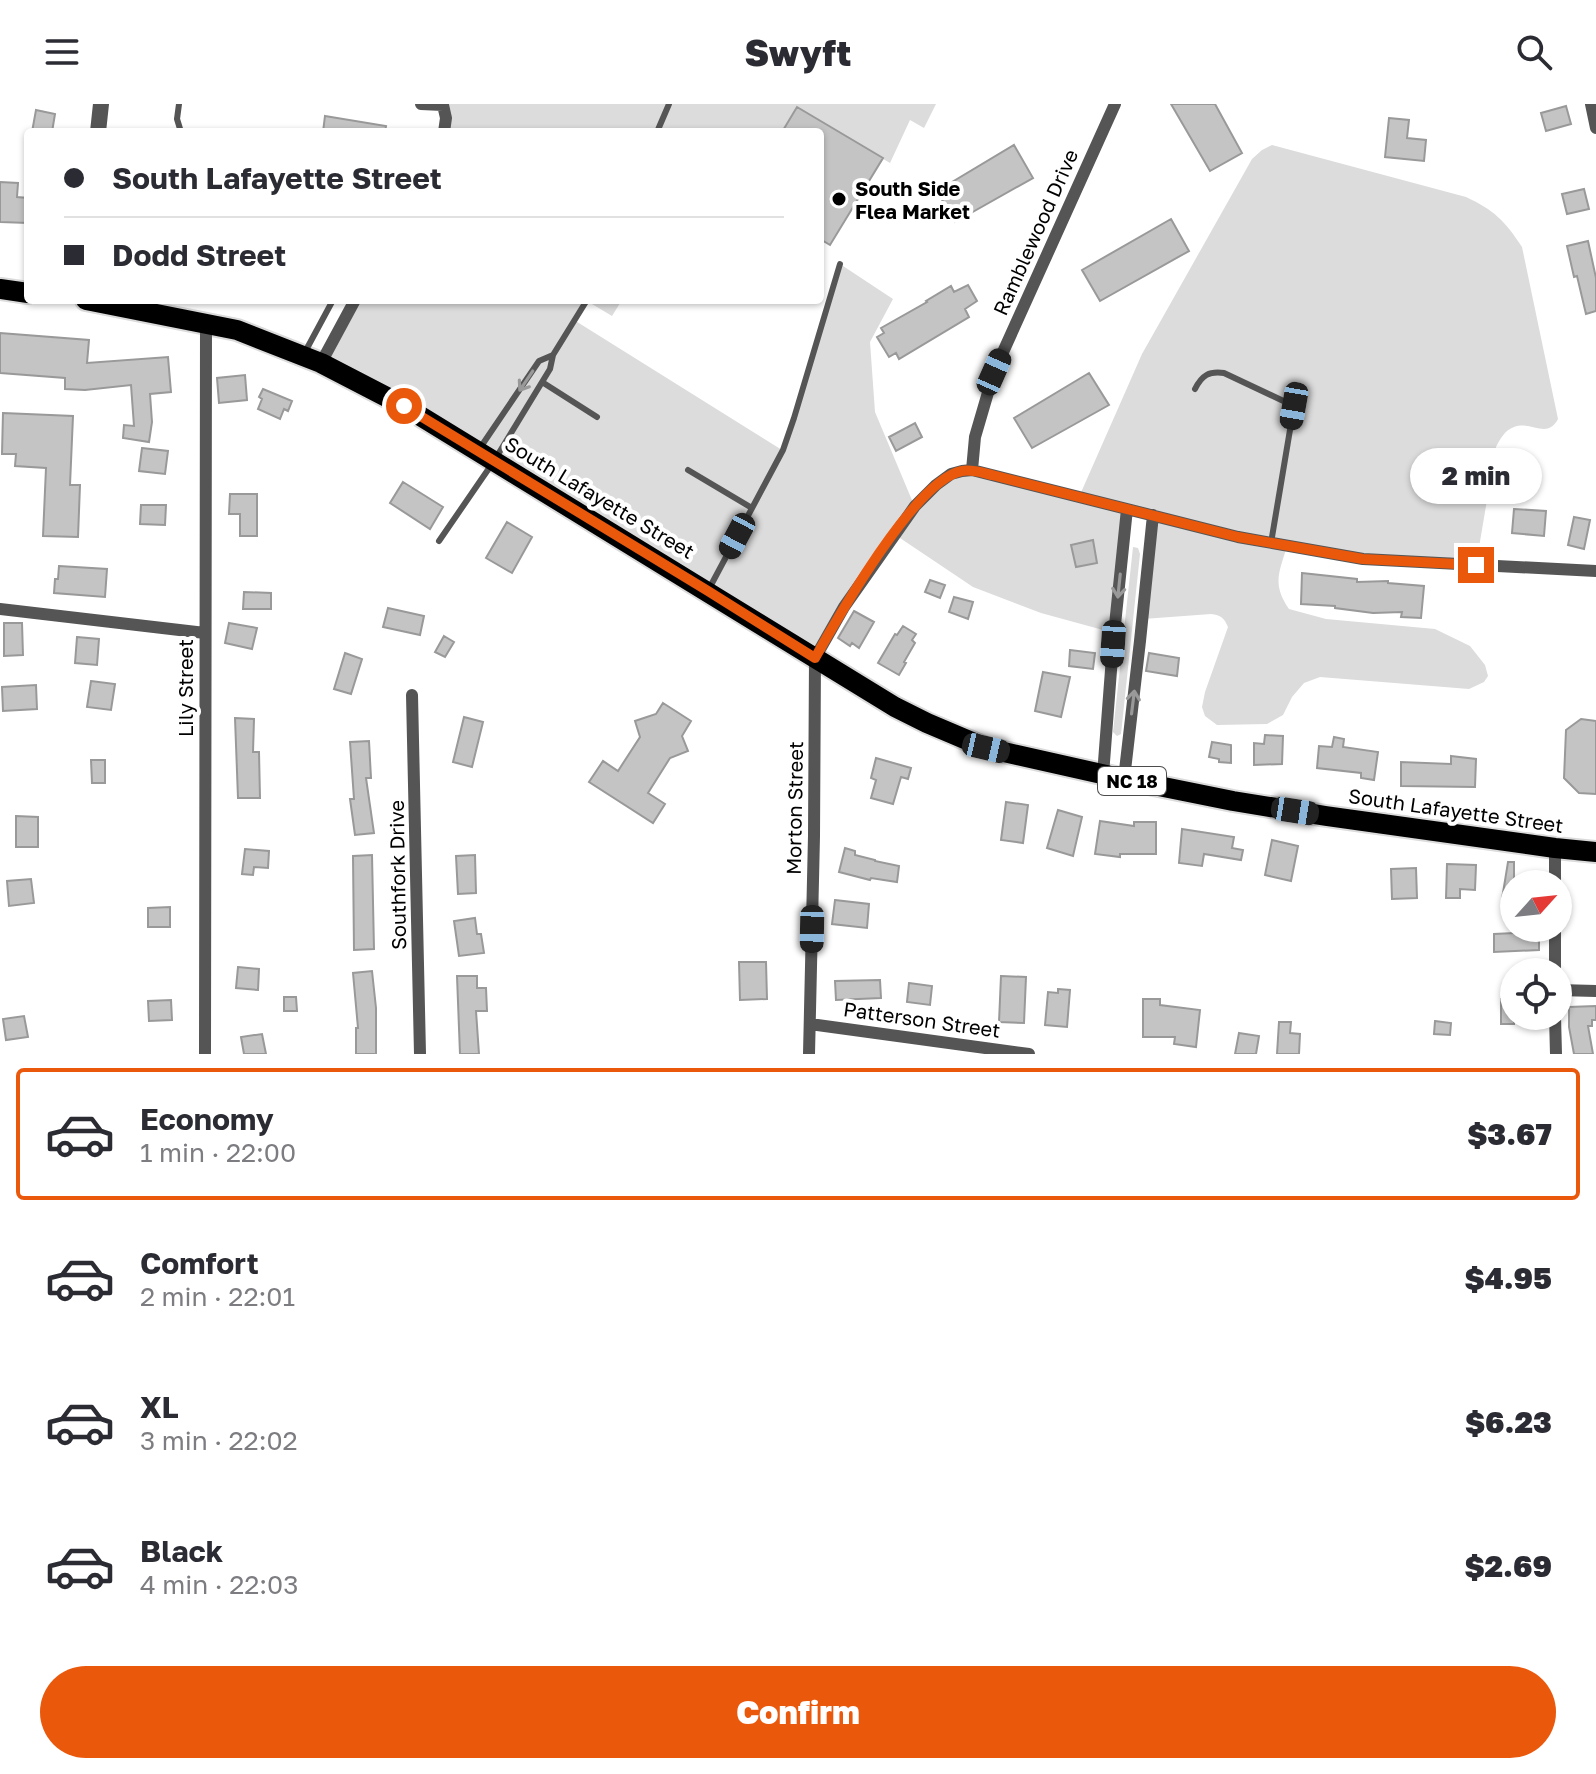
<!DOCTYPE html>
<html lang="en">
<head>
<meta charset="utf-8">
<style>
  :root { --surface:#fff; --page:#f7f7f7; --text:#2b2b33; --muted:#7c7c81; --line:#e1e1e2; --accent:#ea580c }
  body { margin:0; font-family:"Golos Text",sans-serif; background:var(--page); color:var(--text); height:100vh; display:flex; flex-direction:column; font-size:30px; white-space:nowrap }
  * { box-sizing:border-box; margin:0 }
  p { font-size:26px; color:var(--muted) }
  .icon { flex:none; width:44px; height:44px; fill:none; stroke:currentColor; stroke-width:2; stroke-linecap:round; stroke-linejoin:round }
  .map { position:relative; height:950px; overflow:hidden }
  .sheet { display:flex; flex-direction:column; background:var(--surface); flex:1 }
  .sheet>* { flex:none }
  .hud { position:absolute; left:24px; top:24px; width:800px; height:176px; border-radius:8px; box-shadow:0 2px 6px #0004; display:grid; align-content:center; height:176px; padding:0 40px; background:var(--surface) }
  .needle { width:52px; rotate:63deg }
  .buttons { position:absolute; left:1500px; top:766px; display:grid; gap:16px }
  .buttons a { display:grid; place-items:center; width:72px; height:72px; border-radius:50%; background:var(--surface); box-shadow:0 2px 6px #0004; font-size:40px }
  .end { position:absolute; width:36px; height:36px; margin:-18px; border:10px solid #ea580c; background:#fff; box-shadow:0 0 0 4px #fff }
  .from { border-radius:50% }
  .bubble { position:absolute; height:56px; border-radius:28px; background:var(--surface); box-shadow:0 2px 6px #0004; font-size:26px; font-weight:800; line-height:56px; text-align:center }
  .car { position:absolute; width:24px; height:48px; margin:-24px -12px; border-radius:10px; box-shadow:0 0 6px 2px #0007; background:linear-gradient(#222 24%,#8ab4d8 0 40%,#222 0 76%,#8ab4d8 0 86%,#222 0) }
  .hud b { display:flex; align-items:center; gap:28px; height:76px; font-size:30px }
  .hud b+b { border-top:2px solid var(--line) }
  .hud i { width:20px; height:20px; background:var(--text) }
  ul { padding:14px 0 0; list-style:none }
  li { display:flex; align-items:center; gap:24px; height:132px; margin:0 16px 12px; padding:0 24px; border:4px solid transparent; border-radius:8px }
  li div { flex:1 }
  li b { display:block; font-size:30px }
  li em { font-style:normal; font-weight:800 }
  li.active { border-color:var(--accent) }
  li>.icon { width:72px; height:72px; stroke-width:1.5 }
  .primary-button { display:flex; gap:16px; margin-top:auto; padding:16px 40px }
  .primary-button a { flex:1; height:92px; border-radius:48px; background:var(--accent); color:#fff; font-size:32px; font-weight:800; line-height:92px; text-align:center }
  header { display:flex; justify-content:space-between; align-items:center; height:104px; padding:0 40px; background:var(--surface); font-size:36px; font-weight:800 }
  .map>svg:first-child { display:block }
</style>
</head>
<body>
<header><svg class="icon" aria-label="menu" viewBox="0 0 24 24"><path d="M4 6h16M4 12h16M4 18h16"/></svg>Swyft<svg class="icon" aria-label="search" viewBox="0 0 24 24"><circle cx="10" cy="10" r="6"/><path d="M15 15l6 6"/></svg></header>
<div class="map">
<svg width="1596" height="950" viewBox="0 0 1596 950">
  <rect width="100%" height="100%" fill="#fff"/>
  <path fill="#dcdcdc" d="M421 0H936L924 24 910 16 890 59 797 4 782 28H444L445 6Z
    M1272 41 1466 93C1494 106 1505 117 1522 143L1558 315C1547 336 1531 316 1514 323 1505 326 1500 335 1496 343L1476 461 1287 442C1279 469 1272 480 1289 505L1326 515 1435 525 1470 542 1485 561 1488 572 1484 578 1469 585 1320 573 1304 579 1292 593 1283 611 1267 620 1217 621 1205 612 1202 603 1205 588 1228 523C1224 514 1221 511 1211 510L1143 515 1153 412 1127 405 1114 529 1041 509 973 483 894 430 815 554 321 259 355 196H622L612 212 587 197 574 216 782 346 840 160 893 195 870 238 875 308 914 401 962 367 1079 393 1142 250 1252 55 1262 46Z
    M1133 443 1138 444 1140 450 1121 630 1117 632 1113 628Z"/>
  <path fill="#c4c4c4" stroke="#999" stroke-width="2" d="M1171 0H1215L1242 49 1210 67Z
    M1566 2 1571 20 1546 27 1541 9Z
    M797 3 883 54 830 141 820 135V28H782Z
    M36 6 55 10 52 28H32Z
    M325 12 386 22 385 28H323Z
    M1389 14 1409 16 1407 34 1426 36 1424 57 1385 53Z
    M1014 41 1033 74 955 118 937 87Z
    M0 78 18 79 17 93 28 94V119L0 118Z
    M1584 85 1589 105 1567 110 1562 90Z
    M1171 115 1189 147 1100 197 1082 166Z
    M1588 137 1596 174V207L1586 210 1577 172 1574 173 1567 142Z
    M968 181 977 197 965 205 969 213 899 255 896 249 889 253 877 233 884 229 881 224 927 198 926 197 951 182 954 188Z
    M0 229 89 236 87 259 168 253 171 288 150 290 152 318 149 338 123 334 124 321 134 322 131 281 85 286 65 285V274L0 269Z
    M1089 269 1109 301 1032 344 1014 314Z
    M245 271 247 296 219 299 217 274Z
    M263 285 292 297 288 307 284 305 280 315 258 305 262 295 259 293Z
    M3 309 73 312 70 381H80L78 433 43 432 46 364 15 362 16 350H2Z
    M915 319 922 333 896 347 889 333Z
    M142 344 168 347 165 370 139 367Z
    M403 378 443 403 430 425 390 399Z
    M230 390H257V432H240V410H229Z
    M141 401H166L165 421 140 420Z
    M1514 405 1546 407 1544 432 1512 429Z
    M1574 413 1590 416 1584 445 1568 441Z
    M507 418 532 433 512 469 486 454Z
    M1093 436 1097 459 1076 463 1071 441Z
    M59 462 107 465 105 493 54 489 55 475H58Z
    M1302 469 1357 475V478L1388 477V479L1424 482 1421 514 1401 513 1402 508 1373 509 1335 504V502L1301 500Z
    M930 476 945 481 940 494 925 488Z
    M244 488 271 489V505H243Z
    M954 493 973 498 968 515 949 508Z
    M388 504 424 512 420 531 383 523Z
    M854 507 874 518 859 544 852 539 850 542 838 534Z
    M4 519H22L23 551 4 552Z
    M229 519 257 524 252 545 225 539Z
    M903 522 916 530 912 536 915 539 904 558 906 559 899 571 878 559 895 530 897 531Z
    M444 532 454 538 445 553 435 548Z
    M77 533 99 535 97 561 75 559Z
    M1070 546 1095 549 1093 565 1069 562Z
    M345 549 362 555 351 590 334 585Z
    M1149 549 1179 554 1177 572 1146 567Z
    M1043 568 1070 573 1061 613 1035 607Z
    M91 577 115 580 111 606 87 603Z
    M36 581 37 605 3 607 2 583Z
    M663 599 691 617 682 632 688 647 670 654 648 689 665 700 653 719 589 678 603 657 618 667 640 633 635 617 656 610Z
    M464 613 483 618 472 663 453 658Z
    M235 614 254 615 253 648H259L260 694H238Z
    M1581 615 1596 617V690L1579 689 1564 674 1566 626Z
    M1265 631 1283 632 1282 660 1254 661V639L1264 640Z
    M1334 633 1344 635 1343 643 1378 648 1374 676 1361 674V669L1317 664 1319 642 1332 643Z
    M369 637 371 674H366L374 729 355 731 350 695H354L350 638Z
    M1212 638 1231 641V659L1219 658V655L1209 653Z
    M1451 652 1476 655 1475 683 1401 682V658L1451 660Z
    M876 654 911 664 908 675 901 673 893 700 871 694 876 676 871 674Z
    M91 656H105V679H92Z
    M1006 698 1028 701 1023 739 1001 736Z
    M1058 706 1082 713 1073 752 1047 744Z
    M16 712 38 713V743H16Z
    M1100 717 1134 722V718H1156V750H1120V753L1095 750Z
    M1182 725 1234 733 1232 744 1243 746 1241 756 1204 750 1202 762 1179 759Z
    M1272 736 1298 742 1291 777 1265 771Z
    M845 744 855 747V751L875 756V757L899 762 897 778 871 774 870 776 839 768Z
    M245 745 269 747 268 764 254 763 253 771 242 770Z
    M372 751 374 845 354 846 353 752Z
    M475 751 476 789 458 790 456 752Z
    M1508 758H1514V797L1502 795Z
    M1447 760 1476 761 1475 786 1460 785V794H1446Z
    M1416 764 1417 794 1392 795 1391 765Z
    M31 775 34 799 9 802 7 777Z
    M835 796 869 800 867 824 832 820Z
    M170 803V823H148V804Z
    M475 814 477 830H481L484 849 459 852 454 817Z
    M1539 828V846L1494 848V830Z
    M739 858H766L767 895 740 896Z
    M238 863 259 865 258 886 236 884Z
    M372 867 376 904V950H356V924H358L353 869Z
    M457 872H477V884H486L487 907H476L479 950H460Z
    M1001 872 1026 873 1024 919 999 918Z
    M880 876 881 894 836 896 835 877Z
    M909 879 932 882 930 901 907 898Z
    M1058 885 1070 886 1067 923 1045 921 1048 888 1058 889Z
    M284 893H296L297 907H284Z
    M1143 895H1160V901L1200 906 1196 943 1174 940 1175 933H1143Z
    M1501 895H1514V920H1501Z
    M171 896 172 916 149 917 148 897Z
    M1596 902V916H1592V922H1588L1593 950H1574L1569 923V903Z
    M24 912 28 933 6 936 3 915Z
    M1435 917 1451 919 1450 931 1434 930Z
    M1279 918H1291L1290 929 1300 930 1299 950H1277Z
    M1239 929 1259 932 1256 950H1235Z
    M262 930 266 950H244L241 933Z"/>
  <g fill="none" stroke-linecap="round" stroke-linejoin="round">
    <g stroke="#dbdbdb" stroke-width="24">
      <path id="primary" d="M0 185 28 189
        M86 196 237 226 321 259 404 302 895 603 927 619 986 644 1124 675 1233 697 1326 712 1555 744 1596 748"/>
    </g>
    <path stroke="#555" stroke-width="6" d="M179 0 177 15 181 28
      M657 28 669 0
      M305 248 333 196
      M553 251 587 196
      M542 278 597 313
      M1195 285C1202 271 1209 267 1224 269L1294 302 1271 439
      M688 366 752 404
      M439 437 494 357 550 265 553 251 539 257 480 344
      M710 483 783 346 794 314 840 160"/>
    <path stroke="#555" stroke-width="12" d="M421 0 443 1 446 14 444 28
      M1591 0 1596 24
      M321 259 355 196
      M972 366 975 333 994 268 1115 0
      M0 505 205 529
      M412 591 420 950
      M1103 671 1113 540 1127 405
      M1124 675 1140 537 1153 411
      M1555 780V744
      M1555 868V824
      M1558 886 1596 887
      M1555 912 1556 950
      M810 920 1029 950
      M205 950 206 219
      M809 950 814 732 815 554 844 503 915 402 936 381 951 370 962 367 972 366 1238 433 1363 455 1596 467"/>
    <path stroke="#555" stroke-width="16" d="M98 28 101 0"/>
    <use href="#primary" stroke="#000" stroke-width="20"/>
  </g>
  <defs><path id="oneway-shaft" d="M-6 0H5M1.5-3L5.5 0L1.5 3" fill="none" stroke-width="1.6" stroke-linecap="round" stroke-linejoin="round" transform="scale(2)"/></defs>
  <g stroke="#999">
    <use href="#oneway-shaft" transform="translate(526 277) rotate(124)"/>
    <use href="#oneway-shaft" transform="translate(1119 482) rotate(96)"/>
    <use href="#oneway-shaft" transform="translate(1133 598) rotate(-83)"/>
  </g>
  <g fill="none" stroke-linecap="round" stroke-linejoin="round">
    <path stroke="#ea580c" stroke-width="10" d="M404 302 708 487 815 554C838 513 916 375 962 367 972 365 983 369 992 371L1238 433 1363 455 1476 461"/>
  </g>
  <circle fill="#000" stroke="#fff" stroke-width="3" cx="839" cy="95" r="8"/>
  <g text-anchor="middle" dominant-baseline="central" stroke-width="8" stroke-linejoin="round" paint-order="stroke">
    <rect fill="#fff" stroke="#4c4c4c" stroke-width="2" x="1098" y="663" width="68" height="28" rx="6"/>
    <g font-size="18" font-weight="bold" fill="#000">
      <text x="1132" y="677">NC 18</text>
    </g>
    <g font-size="20" font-weight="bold" fill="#000" stroke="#fff" text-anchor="start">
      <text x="855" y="84">South Side<tspan x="855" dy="23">Flea Market</tspan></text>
    </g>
    <g font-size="20" fill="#000" stroke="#fff">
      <text transform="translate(1035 128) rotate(-66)">Ramblewood Drive</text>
      <text transform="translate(600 393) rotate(31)">South Lafayette Street</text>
      <text transform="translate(185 584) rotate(-90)">Lily Street</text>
      <text transform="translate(794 704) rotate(-89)">Morton Street</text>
      <text transform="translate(1456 706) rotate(8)">South Lafayette Street</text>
      <text transform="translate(397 771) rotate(-91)">Southfork Drive</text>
      <text transform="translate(922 915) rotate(8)">Patterson Street</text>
    </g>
  </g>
</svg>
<div class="buttons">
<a><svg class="needle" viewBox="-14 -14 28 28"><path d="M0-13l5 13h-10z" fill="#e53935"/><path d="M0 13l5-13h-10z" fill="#7c7c81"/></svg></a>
<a><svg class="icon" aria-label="locate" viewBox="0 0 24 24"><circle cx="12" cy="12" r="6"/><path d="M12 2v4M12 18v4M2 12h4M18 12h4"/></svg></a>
</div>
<i class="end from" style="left:404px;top:302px"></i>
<i class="end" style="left:1476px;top:461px"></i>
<div class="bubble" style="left:1410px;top:344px;width:132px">2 min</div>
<i class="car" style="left:994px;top:268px;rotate:24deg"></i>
<i class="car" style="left:1294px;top:302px;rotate:190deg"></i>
<i class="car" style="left:737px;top:432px;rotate:208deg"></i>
<i class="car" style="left:1113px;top:540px;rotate:184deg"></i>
<i class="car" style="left:986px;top:644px;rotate:103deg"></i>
<i class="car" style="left:1295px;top:707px;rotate:99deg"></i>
<i class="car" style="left:812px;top:825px;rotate:181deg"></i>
<div class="hud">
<b><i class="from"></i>South Lafayette Street</b>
<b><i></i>Dodd Street</b>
</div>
</div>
<section class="sheet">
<ul>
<li class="active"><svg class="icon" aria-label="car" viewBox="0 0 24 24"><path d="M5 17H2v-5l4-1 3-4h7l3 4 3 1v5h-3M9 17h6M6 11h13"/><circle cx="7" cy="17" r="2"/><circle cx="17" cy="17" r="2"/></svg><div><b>Economy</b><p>1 min · 22:00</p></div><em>$3.67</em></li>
<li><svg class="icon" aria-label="car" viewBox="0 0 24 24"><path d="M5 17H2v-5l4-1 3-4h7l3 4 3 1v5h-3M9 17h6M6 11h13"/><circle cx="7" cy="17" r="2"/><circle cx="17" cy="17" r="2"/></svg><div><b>Comfort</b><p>2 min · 22:01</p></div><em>$4.95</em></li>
<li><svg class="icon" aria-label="car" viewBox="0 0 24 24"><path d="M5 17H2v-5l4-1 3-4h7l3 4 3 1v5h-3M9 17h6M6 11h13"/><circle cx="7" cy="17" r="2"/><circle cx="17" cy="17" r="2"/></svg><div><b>XL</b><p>3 min · 22:02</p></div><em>$6.23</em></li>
<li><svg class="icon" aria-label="car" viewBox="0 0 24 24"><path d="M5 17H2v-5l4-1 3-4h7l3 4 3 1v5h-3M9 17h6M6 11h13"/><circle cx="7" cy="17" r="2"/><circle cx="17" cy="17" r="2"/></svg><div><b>Black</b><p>4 min · 22:03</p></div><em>$2.69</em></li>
</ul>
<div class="primary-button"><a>Confirm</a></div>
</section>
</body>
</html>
